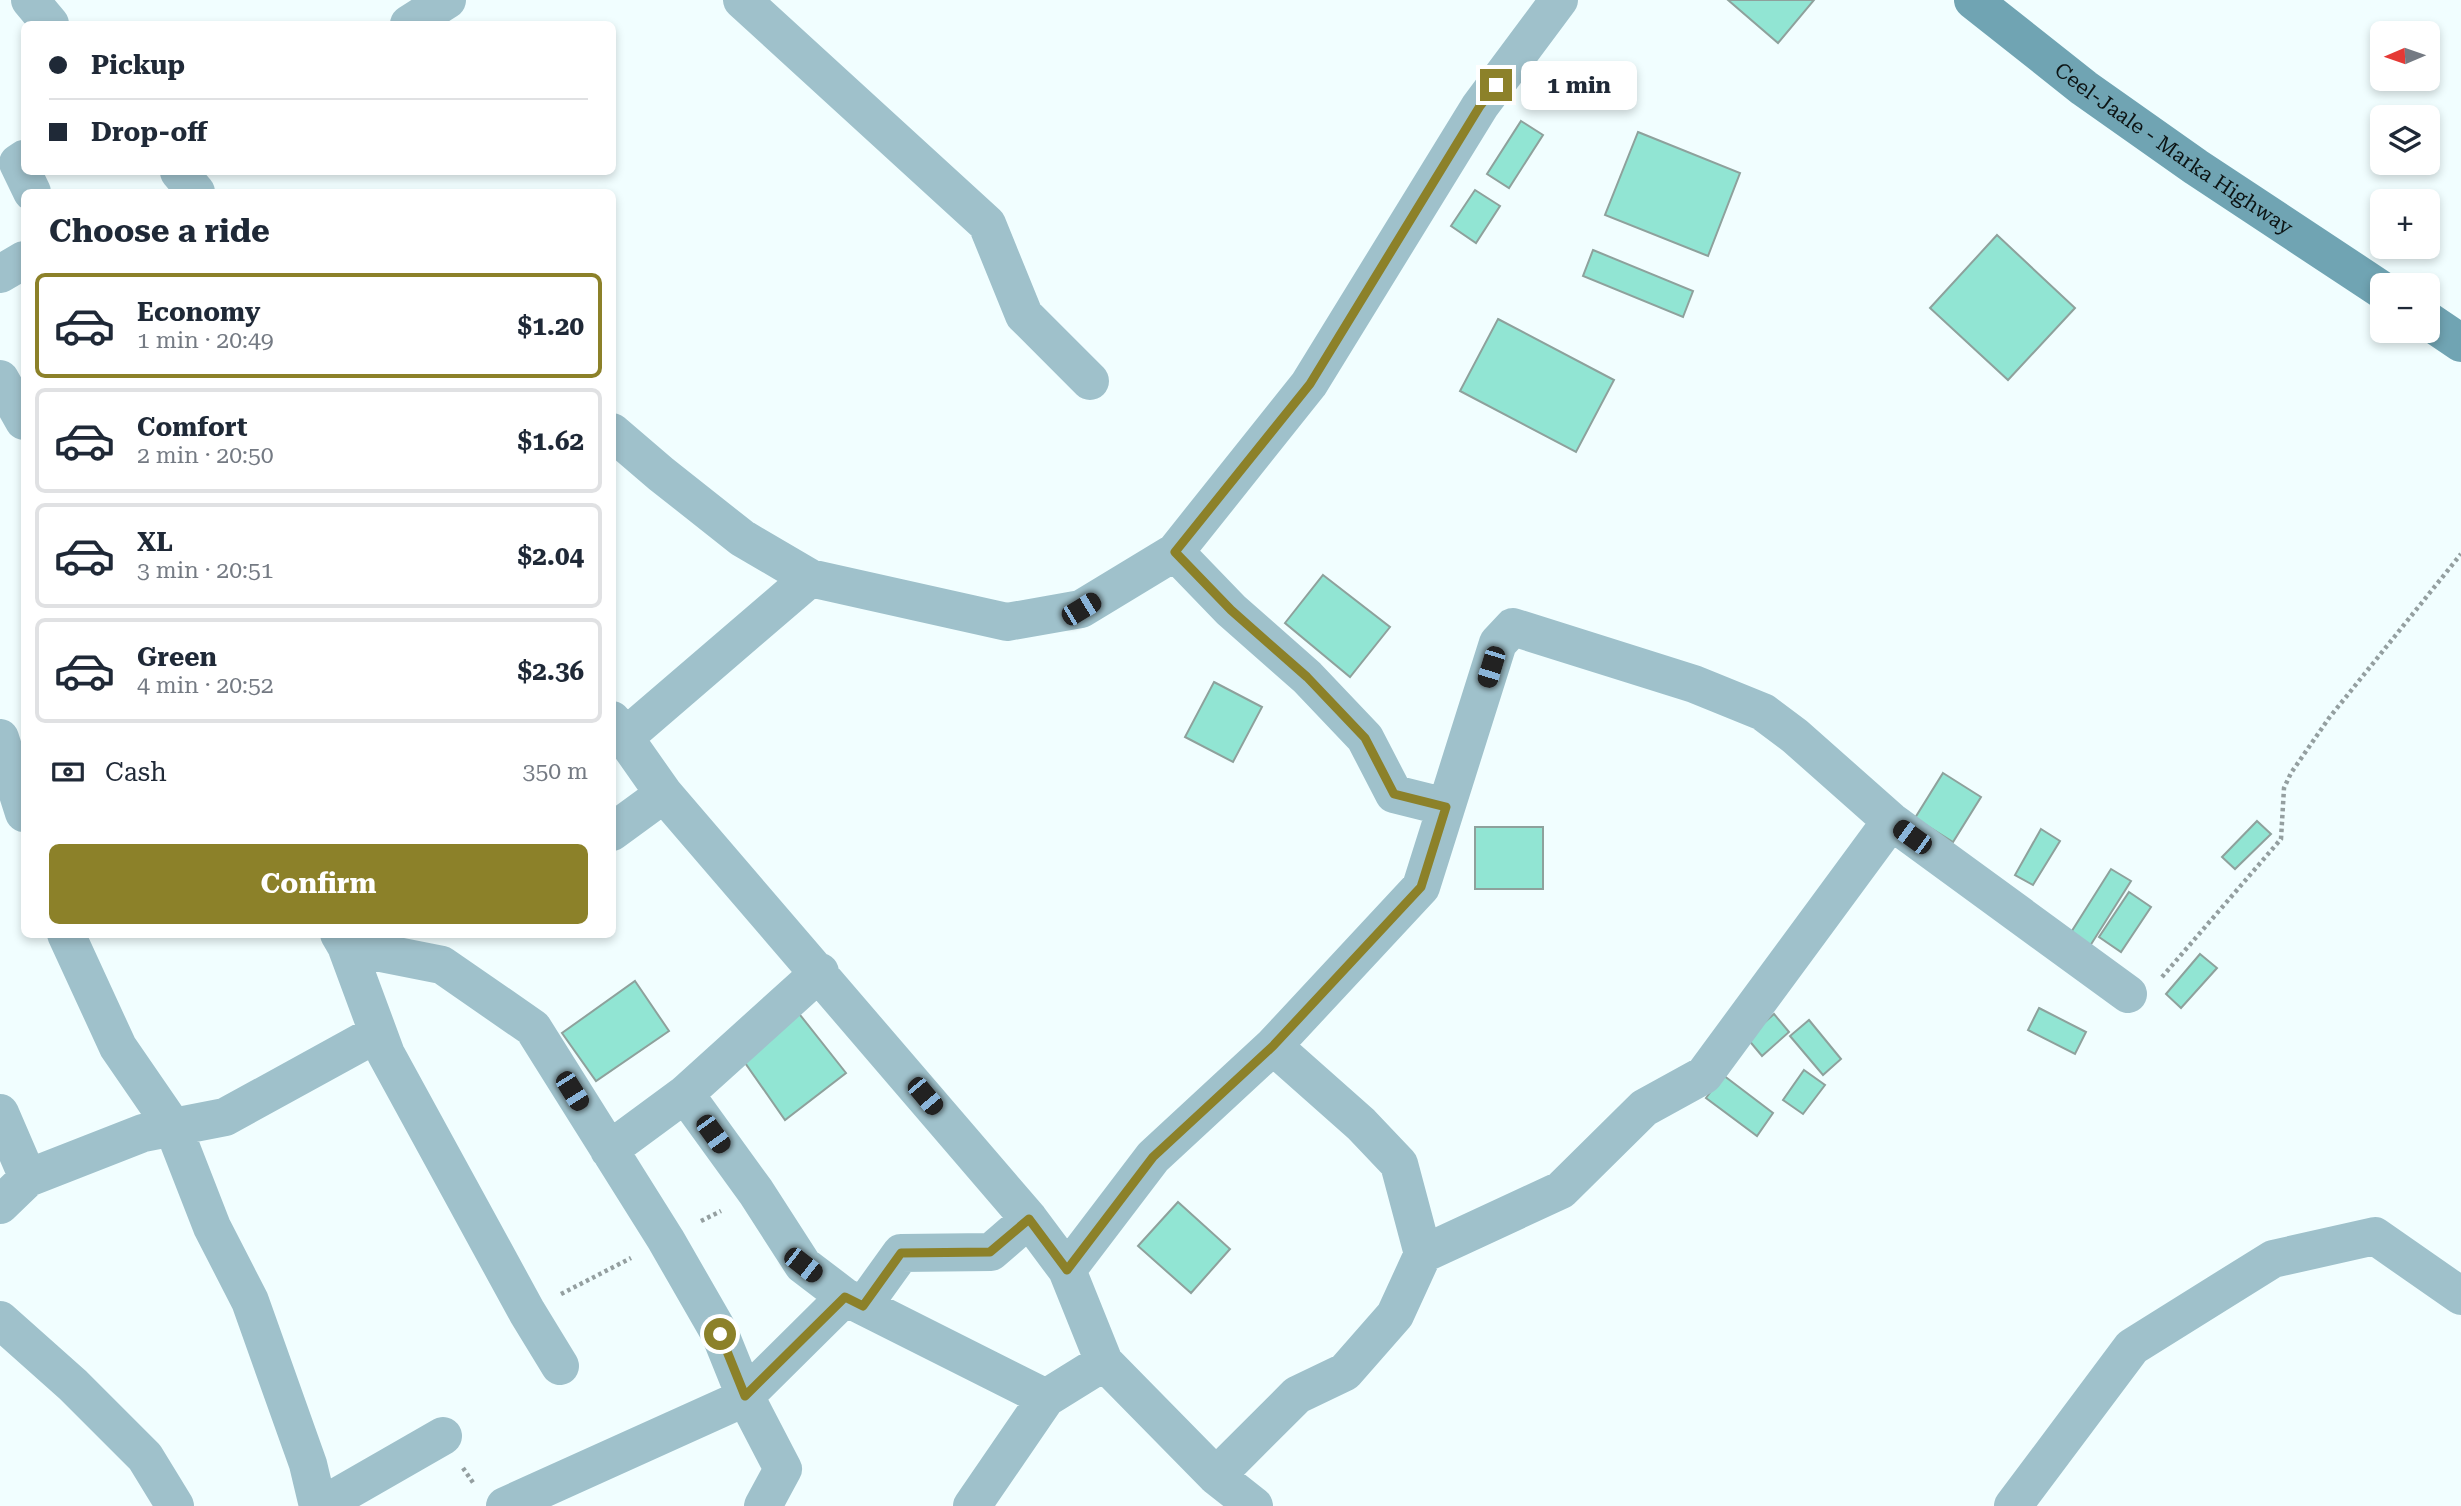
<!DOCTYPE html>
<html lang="en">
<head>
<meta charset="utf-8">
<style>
  :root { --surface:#fff; --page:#f2f2f3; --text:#1f2937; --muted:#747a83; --line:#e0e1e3; --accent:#8c8129 }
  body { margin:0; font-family:"Roboto Serif",serif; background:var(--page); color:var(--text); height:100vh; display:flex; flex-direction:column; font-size:26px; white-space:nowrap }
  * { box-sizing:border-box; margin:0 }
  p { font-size:23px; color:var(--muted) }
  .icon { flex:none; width:38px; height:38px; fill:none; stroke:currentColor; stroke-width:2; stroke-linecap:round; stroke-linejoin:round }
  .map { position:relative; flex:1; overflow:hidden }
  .panel { position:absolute; left:21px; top:189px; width:595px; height:749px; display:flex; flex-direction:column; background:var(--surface); border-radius:10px; box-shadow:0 4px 10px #0003 }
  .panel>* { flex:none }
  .banner { position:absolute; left:21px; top:21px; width:595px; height:154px; border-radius:10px; box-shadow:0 4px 10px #0003; display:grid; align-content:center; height:154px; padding:0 28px; background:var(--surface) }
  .needle { width:46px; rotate:268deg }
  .fabs { position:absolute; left:2370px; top:21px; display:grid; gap:14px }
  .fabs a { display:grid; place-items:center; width:70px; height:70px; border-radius:10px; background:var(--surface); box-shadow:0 4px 10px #0003; font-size:35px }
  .end { position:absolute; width:32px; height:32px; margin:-16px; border:9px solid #8c8129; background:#fff; box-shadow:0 0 0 4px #fff }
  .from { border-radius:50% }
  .bubble { position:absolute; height:49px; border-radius:10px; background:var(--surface); box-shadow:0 4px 10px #0003; font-size:23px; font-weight:700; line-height:49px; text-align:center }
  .car { position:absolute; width:21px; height:42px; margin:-21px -10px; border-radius:9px; box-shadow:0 0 5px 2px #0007; background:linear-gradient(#222 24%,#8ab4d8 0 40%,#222 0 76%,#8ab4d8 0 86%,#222 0) }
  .banner b { display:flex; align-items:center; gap:24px; height:66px; font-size:26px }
  .banner b+b { border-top:2px solid var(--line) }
  .banner i { width:18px; height:18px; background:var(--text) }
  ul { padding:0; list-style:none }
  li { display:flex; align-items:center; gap:21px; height:105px; margin:0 14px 10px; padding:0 14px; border:4px solid var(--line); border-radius:10px }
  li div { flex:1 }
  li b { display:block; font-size:26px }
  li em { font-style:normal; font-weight:700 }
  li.on { border-color:var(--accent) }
  li>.icon { width:63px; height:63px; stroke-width:1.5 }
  h2 { padding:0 28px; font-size:32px; line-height:84px }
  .pay { display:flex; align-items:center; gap:18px; height:77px; padding:0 28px; font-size:26px }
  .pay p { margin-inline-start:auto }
  .action { display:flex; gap:14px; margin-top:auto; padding:14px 28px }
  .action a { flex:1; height:80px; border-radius:10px; background:var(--accent); color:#fff; font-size:28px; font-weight:700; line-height:80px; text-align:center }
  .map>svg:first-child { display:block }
</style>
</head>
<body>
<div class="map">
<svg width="2461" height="1506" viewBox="0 0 2461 1506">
  <rect width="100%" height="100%" fill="#f1feff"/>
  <path fill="#91e5d3" stroke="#8ea19c" stroke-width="2" d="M1728 0H1814L1778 43Z
    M1521 121 1543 135 1509 188 1487 174Z
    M1638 132 1740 173 1708 256 1605 215Z
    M1475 190 1500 206 1476 243 1451 226Z
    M1997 235 2075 308 2008 380 1930 308Z
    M1593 250 1693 291 1683 317 1583 276Z
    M1498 319 1614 380 1576 452 1460 391Z
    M1323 575 1390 627 1350 677 1285 623Z
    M1214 682 1262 707 1233 762 1185 737Z
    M1943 773 1981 797 1953 842 1915 818Z
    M2257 821 2271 834 2235 869 2222 857Z
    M1475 827H1543V889H1475Z
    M2041 829 2060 841 2033 885 2015 875Z
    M2111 869 2131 881 2090 946 2070 934Z
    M2129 892 2151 907 2121 952 2099 937Z
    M2200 954 2217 968 2181 1008 2166 994Z
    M635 981 669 1031 596 1081 562 1033Z
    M793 1006 846 1073 785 1120 741 1057Z
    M2039 1008 2086 1032 2075 1054 2028 1030Z
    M1774 1014 1789 1032 1762 1056 1747 1038Z
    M1809 1020 1841 1059 1823 1075 1790 1036Z
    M1804 1070 1825 1085 1803 1114 1783 1100Z
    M1723 1075 1773 1113 1757 1136 1706 1098Z
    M1178 1202 1230 1249 1191 1293 1138 1246Z"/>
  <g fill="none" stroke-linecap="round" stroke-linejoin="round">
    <path stroke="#949fa0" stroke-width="4.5" stroke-dasharray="3.5 3.5" stroke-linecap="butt" d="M2162 977 2281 839 2284 788 2291 773 2329 718 2461 554
      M701 1221 721 1211
      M561 1294 631 1258
      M463 1468 474 1484"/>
    <path stroke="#9fc1cb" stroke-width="38" d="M30 0 50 24
      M742 0 987 224 1024 315 1090 381
      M409 24 447 0
      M24 159 18 163 32 192
      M179 172 196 192
      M0 274 24 260
      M0 379 24 421
      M612 432 661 474 742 538 810 578 1007 622 1081 609 1175 552 1309 384 1480 106 1559 0
      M1175 552 1231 610 1307 677 1365 738 1394 794 1446 807
      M612 720 664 794 1029 1219 1067 1270 1104 1362 1216 1476 1254 1506
      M625 737 810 578
      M0 738 24 813
      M612 832 664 794
      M66 934 118 1047 173 1127 212 1227 250 1301 308 1464 318 1506
      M339 934 346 946 386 1054 527 1312 560 1366
      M346 946 442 965 533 1028 666 1240 720 1334 745 1396 783 1469 763 1506
      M685 1094 756 1192 803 1265 845 1297 1046 1398
      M0 1113 28 1178 0 1205
      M609 1150 685 1094 820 972
      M28 1178 143 1133 225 1117 378 1033
      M1423 1254 1561 1190 1644 1108 1704 1075 1891 821
      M1067 1270 1153 1157 1273 1046 1421 887 1498 643 1513 627 1694 684 1763 712 1795 736 1891 821 2128 994
      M863 1306 901 1253 991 1252 1029 1219
      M0 1320 73 1385 145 1457 175 1506
      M1216 1476 1297 1395 1345 1372 1395 1315 1423 1254 1399 1164 1361 1124 1273 1046
      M321 1506 443 1436
      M505 1506 742 1399 845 1297
      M972 1506 1046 1398 1104 1362
      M2013 1506 2132 1347 2273 1259 2375 1236 2461 1296"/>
    <g stroke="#70a4b3" stroke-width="38">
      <path id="s1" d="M1973 0 2084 88 2196 167 2382 290"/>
      <path d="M2427 320 2461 343"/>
    </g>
  </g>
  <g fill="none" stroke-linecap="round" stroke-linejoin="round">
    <path stroke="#8c8129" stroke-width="9" d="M720 1334 745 1396 845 1297 863 1306 901 1253 990 1252 1029 1219 1067 1270 1153 1157 1273 1046 1421 887 1446 807 1394 794 1365 738 1307 677 1231 610 1175 552 1310 384 1480 106 1496 85"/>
  </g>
  <g text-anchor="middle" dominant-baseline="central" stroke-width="7" stroke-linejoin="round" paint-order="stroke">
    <g font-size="21" fill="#0c1414" stroke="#fff">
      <text stroke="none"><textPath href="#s1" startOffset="250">Ceel-Jaale - Marka Highway</textPath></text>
    </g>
  </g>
</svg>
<div class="fabs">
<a><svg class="needle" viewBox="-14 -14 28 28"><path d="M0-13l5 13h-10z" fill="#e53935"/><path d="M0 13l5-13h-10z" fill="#747a83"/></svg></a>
<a><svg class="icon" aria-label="layers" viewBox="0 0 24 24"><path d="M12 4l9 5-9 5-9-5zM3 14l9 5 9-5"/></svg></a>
<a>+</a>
<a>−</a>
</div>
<i class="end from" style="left:720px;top:1334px"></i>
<i class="end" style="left:1496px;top:85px"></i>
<div class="bubble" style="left:1521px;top:61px;width:116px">1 min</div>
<i class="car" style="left:1081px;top:609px;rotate:59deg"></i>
<i class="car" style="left:1491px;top:667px;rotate:197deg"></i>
<i class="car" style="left:1912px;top:837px;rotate:306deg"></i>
<i class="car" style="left:572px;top:1091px;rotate:148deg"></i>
<i class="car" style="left:925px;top:1096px;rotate:140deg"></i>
<i class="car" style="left:713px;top:1134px;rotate:144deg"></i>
<i class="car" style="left:803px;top:1265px;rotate:128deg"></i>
<div class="banner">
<b><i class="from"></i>Pickup</b>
<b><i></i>Drop-off</b>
</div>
<section class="panel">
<h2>Choose a ride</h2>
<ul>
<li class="on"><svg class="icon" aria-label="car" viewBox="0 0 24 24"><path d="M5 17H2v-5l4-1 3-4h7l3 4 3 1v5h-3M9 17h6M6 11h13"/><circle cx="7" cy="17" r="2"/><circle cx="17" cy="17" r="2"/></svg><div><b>Economy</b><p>1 min · 20:49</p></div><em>$1.20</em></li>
<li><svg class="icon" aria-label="car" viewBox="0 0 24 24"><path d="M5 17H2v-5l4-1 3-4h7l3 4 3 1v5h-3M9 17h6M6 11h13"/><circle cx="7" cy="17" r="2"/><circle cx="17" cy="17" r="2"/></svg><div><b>Comfort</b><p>2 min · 20:50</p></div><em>$1.62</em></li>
<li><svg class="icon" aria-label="car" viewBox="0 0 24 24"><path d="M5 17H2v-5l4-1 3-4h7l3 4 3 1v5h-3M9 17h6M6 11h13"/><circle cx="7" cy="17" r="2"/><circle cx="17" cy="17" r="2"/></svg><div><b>XL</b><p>3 min · 20:51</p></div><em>$2.04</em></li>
<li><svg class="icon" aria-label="car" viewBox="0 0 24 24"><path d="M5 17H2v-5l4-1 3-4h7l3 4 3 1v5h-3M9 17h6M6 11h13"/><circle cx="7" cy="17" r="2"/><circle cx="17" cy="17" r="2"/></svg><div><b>Green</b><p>4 min · 20:52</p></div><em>$2.36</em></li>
</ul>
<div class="pay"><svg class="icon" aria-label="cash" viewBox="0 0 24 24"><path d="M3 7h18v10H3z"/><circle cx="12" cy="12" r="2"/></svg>Cash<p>350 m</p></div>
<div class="action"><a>Confirm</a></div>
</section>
</div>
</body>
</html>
